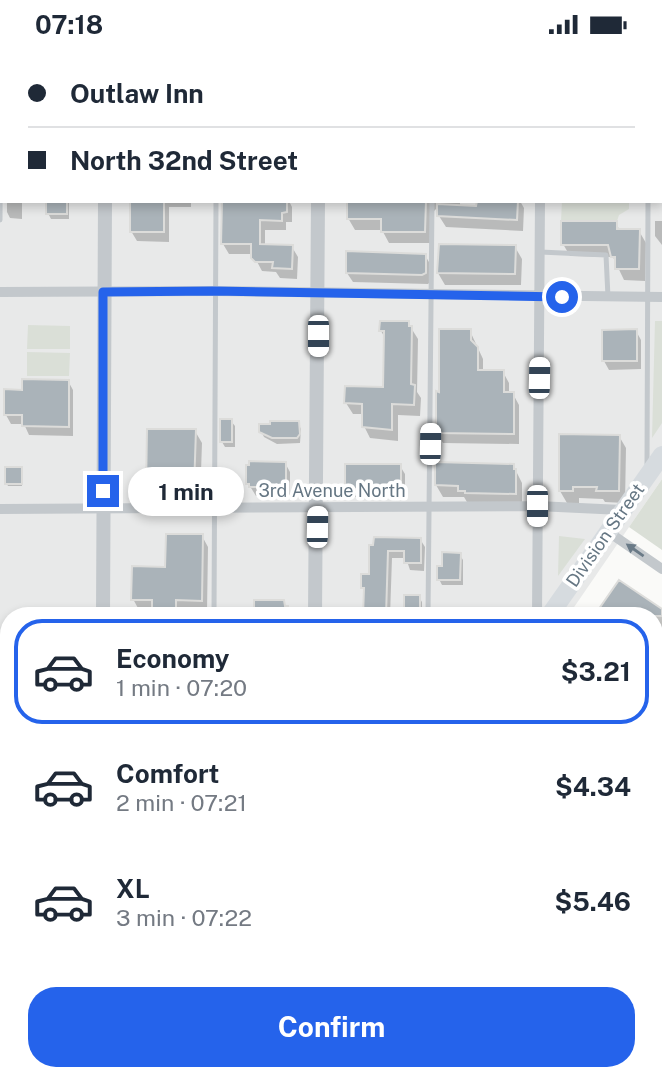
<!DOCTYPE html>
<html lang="en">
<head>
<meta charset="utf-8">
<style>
  :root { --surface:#fff; --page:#f6f6f7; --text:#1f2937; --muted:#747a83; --line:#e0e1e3; --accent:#2563eb }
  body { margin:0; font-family:"Public Sans",sans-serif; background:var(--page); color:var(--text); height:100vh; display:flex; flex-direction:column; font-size:26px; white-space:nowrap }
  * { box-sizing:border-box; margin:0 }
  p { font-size:23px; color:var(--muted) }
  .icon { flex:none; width:38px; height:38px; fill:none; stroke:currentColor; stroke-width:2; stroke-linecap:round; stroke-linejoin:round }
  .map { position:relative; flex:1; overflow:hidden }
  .details { position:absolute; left:0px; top:558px; width:663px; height:474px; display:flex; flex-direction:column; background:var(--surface); border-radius:28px 28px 0 0; box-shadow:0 4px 10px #0003 }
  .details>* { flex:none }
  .banner { position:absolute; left:0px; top:0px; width:663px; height:154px; box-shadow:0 4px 10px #0003; display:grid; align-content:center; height:154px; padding:0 28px; background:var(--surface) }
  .end { position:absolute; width:32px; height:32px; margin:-16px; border:9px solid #2563eb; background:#fff; box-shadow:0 0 0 4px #fff }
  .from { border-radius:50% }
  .bubble { position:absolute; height:49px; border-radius:24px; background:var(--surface); box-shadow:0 4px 10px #0003; font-size:23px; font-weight:700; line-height:49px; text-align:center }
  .car { position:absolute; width:21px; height:42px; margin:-21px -10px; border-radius:9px; box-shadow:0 0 5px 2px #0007; background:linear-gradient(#fff 24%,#345 0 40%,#fff 0 76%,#345 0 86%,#fff 0) }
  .banner b { display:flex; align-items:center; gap:24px; height:66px; font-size:26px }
  .banner b+b { border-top:2px solid var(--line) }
  .banner i { width:18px; height:18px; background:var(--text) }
  ul { padding:12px 0 0; list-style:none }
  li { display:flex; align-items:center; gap:21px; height:105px; margin:0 14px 10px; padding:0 14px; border:4px solid transparent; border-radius:28px }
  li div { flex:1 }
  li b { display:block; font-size:26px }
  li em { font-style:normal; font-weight:700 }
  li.on { border-color:var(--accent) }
  li>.icon { width:63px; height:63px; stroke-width:1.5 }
  .button { display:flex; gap:14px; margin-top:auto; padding:14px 28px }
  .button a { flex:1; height:80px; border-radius:28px; background:var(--accent); color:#fff; font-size:28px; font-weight:700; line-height:80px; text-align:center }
  .status { display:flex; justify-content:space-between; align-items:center; height:49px; padding:0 35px; background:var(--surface); direction:ltr }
  .status svg { height:19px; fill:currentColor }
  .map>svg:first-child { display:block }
</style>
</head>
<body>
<div class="status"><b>07:18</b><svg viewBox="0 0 49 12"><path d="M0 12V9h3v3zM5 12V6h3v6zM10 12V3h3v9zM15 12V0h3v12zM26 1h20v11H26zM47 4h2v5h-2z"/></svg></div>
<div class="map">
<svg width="662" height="1031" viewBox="0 0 662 1031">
  <rect width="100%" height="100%" fill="#fafaf8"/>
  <path fill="#e8e9e9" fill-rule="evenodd" d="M0 0H662V430L568 567H9V1024H256L251 1031H0ZM2 2H662V152H2Z"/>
  <path fill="#dadfd7" d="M562 152H629V160L619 166 617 172H561Z
    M655 272H662V374L652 389Z
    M28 276 70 277V300H27Z
    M27 303 70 304 69 327H27Z
    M662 430V501L629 478Z
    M559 487 585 490 558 527Z"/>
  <path fill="#0003" d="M8 0H80L78 2Z
    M224 0H308V2H224Z
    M364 0H459L461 2 440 1Z
    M493 0H523V2H493Z
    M7 152H22V170L10 169 7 163Z
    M48 152H69V170H51L48 164Z
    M132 152H191V158H169V193L137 192 131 182Z
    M223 152H289L292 158V173H286V181H265V197L292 198 298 208 297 230 280 229 276 223 262 222 253 205H229L223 195Z
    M349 152H460V158L478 159V152H520L524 159 523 182 446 178 439 167V157L433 163 431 194H389L382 181H355L348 169Z
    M655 172H662V196L655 187Z
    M616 174 620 182H639L646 194 645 232 624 231 613 208 570 207 563 195Z
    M515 198 522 210 521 236H445L438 224Z
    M425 206 430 215V233L428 235 353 233 347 224Z
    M408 274 418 290 417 343 421 349 420 367 398 366V392L370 389 364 377V365H353L346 354 385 340V289L381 282Z
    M470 282 483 310V323H503L509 334V345H513L519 356V395L443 394 437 384 441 344Z
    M636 282 641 291V320L609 321 604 312Z
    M68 332 73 341V387L29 386 24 375H11L6 366 23 343Z
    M231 372 235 377V398H225L222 393Z
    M298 374 301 380 300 394 277 395 264 388 261 382Z
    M195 382 202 394 200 452 155 451 148 439Z
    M619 387 626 399 625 454 605 453 603 450 579 449V454H567L560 442Z
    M285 414 290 423V446L256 447 248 434Z
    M513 416 522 434V457L467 453 464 448H443L436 436Z
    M400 417 405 425V448H352L347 439Z
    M21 420 22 437H8L7 435Z
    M202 487 208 498 207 562H181V567H153L154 562 139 561 133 550Z
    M420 490 425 498 424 522 410 521 406 509H392L390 567H364L365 543 363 538 371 527V498Z
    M460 506 463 511V536H442L439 530Z
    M419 548 422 553V567H406Z
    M283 553 292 567H230V564H255Z
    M662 562V593L654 588V567H596Z
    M469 565H496L497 567H469Z
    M654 658 662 663V676L654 671Z
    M654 693 662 699V728L654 722Z
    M654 925 662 932V942L654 952Z
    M126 1024H229L226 1028H208V1031H127Z
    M361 1024H426L437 1031H374Z
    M558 1024H618L627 1031H568Z"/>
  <path fill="#aab3b9" stroke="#dcdcda" stroke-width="2" d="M46 152H67V165H46Z
    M130 152H164V183H130Z
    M222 152H287V163L282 164V172L260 171V195L293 196 292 220 272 219 273 213H255L251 209V195H221Z
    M347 152H426L425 183H381V170H347Z
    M477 152H518L517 171 437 167V155L476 157Z
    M561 172H617V180H640L639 220H615V208H611L608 196H561Z
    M439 195 516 196 515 225 437 224Z
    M346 202 426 205V224L422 226 346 224Z
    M380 272H409V277H412L411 335 415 336 414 356 392 355V381L362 378V355L344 354 345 337 383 338 384 282H379Z
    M439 280H471V291L478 298V321H504V343H514V385L436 384V342L439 343Z
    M637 280V312H602V281Z
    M22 330 69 331V378L22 377V366H4V340L22 341Z
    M220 370H232V393H220Z
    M270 372H299L300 385 297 389H272L259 383V375H270Z
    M147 380H196L194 440 146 439Z
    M559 385 620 386 619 442H596L597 438H573V442H559Z
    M249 412 286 413V438H249V435H246V416H249Z
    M435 413 514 415V420H516V445L465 444V442H458V437L435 436Z
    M345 415H401V440H345Z
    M5 418H22V435H5Z
    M166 485H203L202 552 176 551V567H152V551H131L132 517 165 518Z
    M374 488 421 489V514H404V502H388L386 567H363L364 539H361V525H369V496H373Z
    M442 503 461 504 460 531H437V517H442Z
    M619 531 662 560V567H594Z
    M404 546H420V567H404Z
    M254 551H284L285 557H288V567H254Z"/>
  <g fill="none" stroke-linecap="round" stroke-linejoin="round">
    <path stroke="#c3c8cc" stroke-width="5" d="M218 0V2
      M649 0V2
      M433 2V0
      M0 171 1 0
      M540 203 606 206 608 248
      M647 415 648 152
      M214 567 216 152
      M428 567 432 152
      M654 637 662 642
      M654 887 662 893
      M491 1024 502 1031
      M208 1031V1024"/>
    <path stroke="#c3c8cc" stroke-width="10" d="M541 2V0
      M0 243 214 242 662 248
      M0 460 537 457 622 461
      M607 482 662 520
      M537 567 540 152
      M654 1013 662 1019
      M319 1024 329 1031"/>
    <path stroke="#c3c8cc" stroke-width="14" d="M108 2V0
      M318 2 319 0
      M103 567 105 152
      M315 567 318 152
      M654 761 662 767"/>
    <path stroke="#d6dbdf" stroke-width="16" d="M0 30H2"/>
    <path stroke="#d6dbdf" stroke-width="18" d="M549 567 662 406
      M0 675H9
      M102 1031V1024
      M230 1031 235 1024"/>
  </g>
  <defs><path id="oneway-solid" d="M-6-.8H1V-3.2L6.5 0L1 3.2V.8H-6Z" transform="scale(1.75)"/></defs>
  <use fill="#6a7a87" href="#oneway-solid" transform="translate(635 501) rotate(-145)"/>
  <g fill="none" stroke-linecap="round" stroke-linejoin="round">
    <path stroke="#2563eb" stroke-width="9" d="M103 442V243L214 242 562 248"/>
  </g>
  <g text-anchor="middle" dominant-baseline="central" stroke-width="7" stroke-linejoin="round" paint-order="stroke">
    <g font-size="18" fill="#657683" stroke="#fff">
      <text x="332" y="441">3rd Avenue North</text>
      <text transform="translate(605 486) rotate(-55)">Division Street</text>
    </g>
  </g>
</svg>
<i class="end from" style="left:562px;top:248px"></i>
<i class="end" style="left:103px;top:442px"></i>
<div class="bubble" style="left:128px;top:418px;width:116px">1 min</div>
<i class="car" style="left:318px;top:287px;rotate:180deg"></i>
<i class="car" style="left:539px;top:329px;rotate:1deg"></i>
<i class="car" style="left:430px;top:395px;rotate:1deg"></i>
<i class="car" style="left:537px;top:457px;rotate:180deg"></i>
<i class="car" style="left:317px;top:478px;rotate:1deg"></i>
<div class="banner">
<b><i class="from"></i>Outlaw Inn</b>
<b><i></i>North 32nd Street</b>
</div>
<section class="details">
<ul>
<li class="on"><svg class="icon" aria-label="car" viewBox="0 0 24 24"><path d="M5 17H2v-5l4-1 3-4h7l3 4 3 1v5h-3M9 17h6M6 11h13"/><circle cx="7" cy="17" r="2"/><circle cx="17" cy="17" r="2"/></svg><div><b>Economy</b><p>1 min · 07:20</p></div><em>$3.21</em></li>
<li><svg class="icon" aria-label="car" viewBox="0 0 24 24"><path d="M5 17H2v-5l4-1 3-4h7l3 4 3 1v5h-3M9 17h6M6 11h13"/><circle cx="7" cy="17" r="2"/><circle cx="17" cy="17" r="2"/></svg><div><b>Comfort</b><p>2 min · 07:21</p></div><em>$4.34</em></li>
<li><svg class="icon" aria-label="car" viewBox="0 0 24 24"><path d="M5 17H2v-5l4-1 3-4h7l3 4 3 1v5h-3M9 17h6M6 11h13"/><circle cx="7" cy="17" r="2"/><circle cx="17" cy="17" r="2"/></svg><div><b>XL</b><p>3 min · 07:22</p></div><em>$5.46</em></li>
</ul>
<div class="button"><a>Confirm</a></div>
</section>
</div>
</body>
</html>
